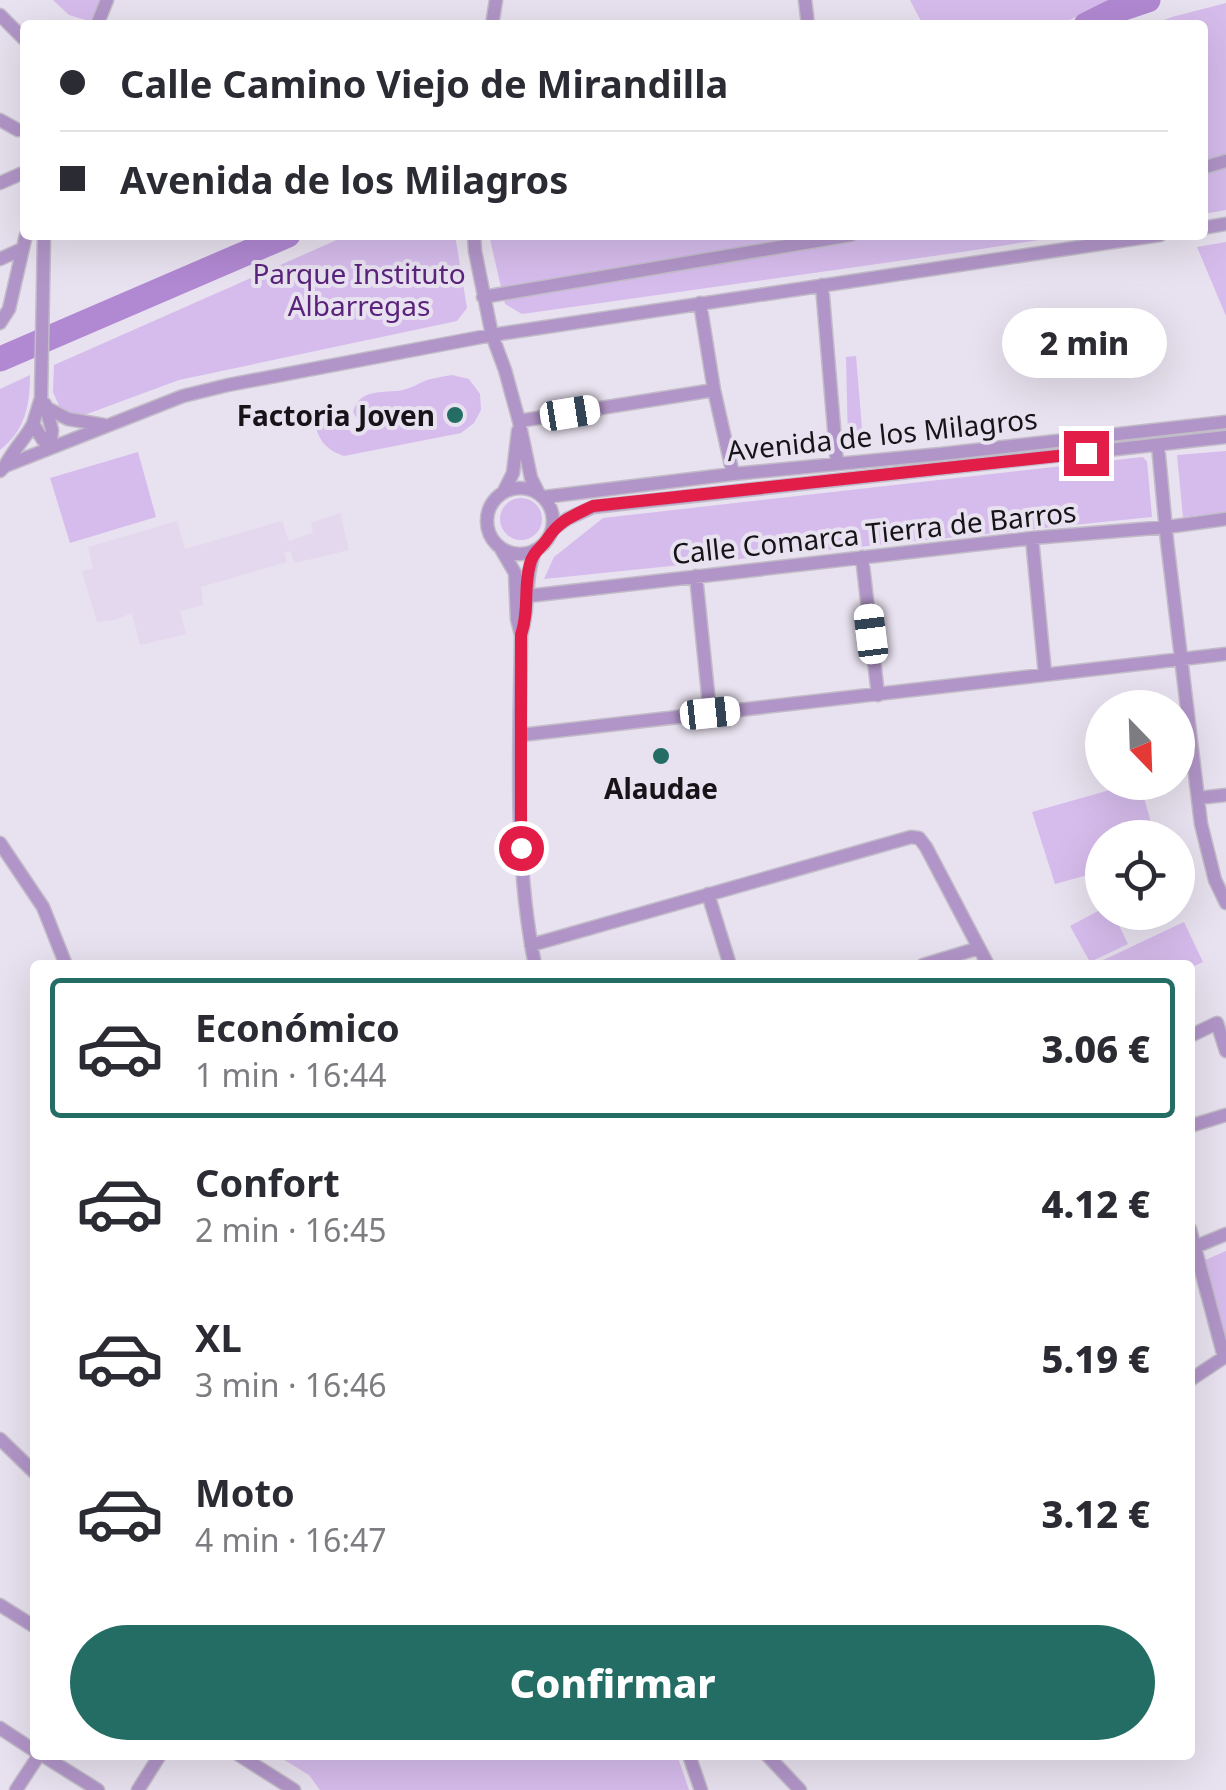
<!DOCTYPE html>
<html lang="es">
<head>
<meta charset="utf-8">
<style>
  :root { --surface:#fff; --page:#f2f2f3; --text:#2b2b33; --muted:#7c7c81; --line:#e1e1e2; --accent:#246d65 }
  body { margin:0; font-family:"Noto Sans",sans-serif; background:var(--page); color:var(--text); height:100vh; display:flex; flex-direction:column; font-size:38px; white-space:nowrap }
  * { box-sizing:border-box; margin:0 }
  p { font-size:32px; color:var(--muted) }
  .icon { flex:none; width:55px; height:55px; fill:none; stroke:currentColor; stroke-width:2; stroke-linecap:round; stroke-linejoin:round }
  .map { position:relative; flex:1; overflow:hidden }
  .side { position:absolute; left:30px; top:960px; width:1165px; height:800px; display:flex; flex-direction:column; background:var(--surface); border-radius:10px; box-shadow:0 10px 40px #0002 }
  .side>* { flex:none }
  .hud { position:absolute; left:20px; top:20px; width:1188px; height:220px; border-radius:10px; box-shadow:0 10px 40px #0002; display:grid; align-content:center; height:220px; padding:0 40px; background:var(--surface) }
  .needle { width:65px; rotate:157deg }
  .controls { position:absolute; left:1085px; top:690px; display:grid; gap:20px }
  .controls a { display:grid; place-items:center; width:110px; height:110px; border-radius:50%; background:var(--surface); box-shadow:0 10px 40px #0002; font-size:50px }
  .end { position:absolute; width:45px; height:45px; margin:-22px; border:12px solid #e11d48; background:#fff; box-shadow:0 0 0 5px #fff }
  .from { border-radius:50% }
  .bubble { position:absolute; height:70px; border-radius:35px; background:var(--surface); box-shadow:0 10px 40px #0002; font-size:32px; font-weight:800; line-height:70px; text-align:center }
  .car { position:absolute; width:30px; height:60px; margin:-30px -15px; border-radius:12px; box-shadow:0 0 8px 2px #0007; background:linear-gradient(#fff 24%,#345 0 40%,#fff 0 76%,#345 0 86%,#fff 0) }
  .hud b { display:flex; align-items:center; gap:35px; height:95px; font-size:38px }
  .hud b+b { border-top:2px solid var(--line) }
  .hud i { width:25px; height:25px; background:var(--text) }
  ul { padding:18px 0 0; list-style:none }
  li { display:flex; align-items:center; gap:30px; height:140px; margin:0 20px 15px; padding:0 20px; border:5px solid transparent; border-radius:10px }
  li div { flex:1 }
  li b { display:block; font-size:38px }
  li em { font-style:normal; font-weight:800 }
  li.on { border-color:var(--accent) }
  li>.icon { width:90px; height:90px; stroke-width:1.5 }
  .primary-button { display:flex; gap:20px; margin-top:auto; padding:20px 40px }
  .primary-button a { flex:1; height:115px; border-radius:60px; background:var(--accent); color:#fff; font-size:40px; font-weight:800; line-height:115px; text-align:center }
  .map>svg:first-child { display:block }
</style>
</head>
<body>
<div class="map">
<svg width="1226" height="1790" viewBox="0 0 1226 1790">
  <rect width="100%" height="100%" fill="#e8e1ef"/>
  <path fill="#e4d8ee" d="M340 513 349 550 295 563 290 551 284 553 287 562 201 587 203 605 180 611 186 634 140 645 132 613 114 620 97 622 82 571 93 568 88 547 177 521 185 549 282 521 289 541 313 533 311 523Z"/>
  <path fill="#d6bcec" d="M53 0H102L92 22 69 15Z
    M910 0H1112L1059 25H923Z
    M1226 3V210L1203 214 1202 25H1150L1172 17Z
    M348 235H455L467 308 457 321 179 380 79 417 62 413 53 392 54 365Z
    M489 235H1071L962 252 522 314 505 304Z
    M1226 242V316L1197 247Z
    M856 356 863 441 848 443 846 357Z
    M30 375C30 405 25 431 0 450V389Z
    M452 375 469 379 480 394 481 410 474 423 461 433 344 456C325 449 319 441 314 421L332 416 336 408 352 434 377 428 403 415 427 423 432 415C412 395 390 418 369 426L359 422 353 412C360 387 383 394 403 390 412 388 419 383 427 380 435 378 444 376 452 375Z
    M1226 451V512L1183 517 1177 455Z
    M138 452 156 517 70 543 50 478Z
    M1143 457 1147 462 1152 517 544 579 554 557 603 518Z
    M500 519a21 21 0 1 1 42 0a21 21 0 1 1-42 0Z
    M1135 783H1140L1155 837 1102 838V871L1055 884 1032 812Z
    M1102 909V912L1113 913 1128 944 1090 962 1070 926Z
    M1184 922 1203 962 1190 968V965H1100L1099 962Z
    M1226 1251V1335H1225L1203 1261Z
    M276 1755H677L689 1790H320L309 1775Z"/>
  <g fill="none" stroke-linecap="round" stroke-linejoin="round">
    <path stroke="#b188d2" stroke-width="25" d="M1086 25 1112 12 1148 0
      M0 359 288 235"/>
    <g stroke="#c2bcc8" stroke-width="15">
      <path id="street" d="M805 0 808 25
        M0 15 25 40
        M97 25 107 0
        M492 25 496 0
        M0 120 18 130
        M1202 168 1226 161
        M0 183 25 172
        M1202 228 1226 224
        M44 235 41 398 33 424 43 440 50 448
        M474 235 475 251 492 335 505 370 519 421 531 478 538 492
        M0 259 22 249
        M822 285 837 464
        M483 297 852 235
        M700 303 714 390 733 474
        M0 323 9 309 26 235
        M45 404 52 430 50 448
        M47 408 68 419 104 425
        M519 421 714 390
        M1158 445 1167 541 1201 824 1215 880 1226 903
        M5 466C13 450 25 439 33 424
        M0 471 5 466 183 396 228 385 492 335 1160 235
        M487 521a33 33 0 1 1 66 0a33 33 0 1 1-66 0Z
        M504 491 513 473 518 431
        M544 497 733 474 941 454 1226 422
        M553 529 567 519 593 507 1226 437
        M1032 538 1045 674
        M501 549 515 573 517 619 521 635C520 745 513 857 535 965
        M862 557 878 695
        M696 576 710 713
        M528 596 1032 538 1167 527 1226 519
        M521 635C530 607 524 578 535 551
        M521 735 1226 654
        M1198 798 1226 795
        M0 843 43 907 66 965
        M708 894 730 965
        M531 945 911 837 919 838 926 847 988 965
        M923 965 979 948
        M1190 1036 1217 1023 1226 1051
        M1190 1126 1226 1115
        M1190 1229 1224 1357
        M1190 1249 1226 1234
        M1190 1380 1226 1356
        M0 1439 35 1473
        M0 1605 35 1627
        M0 1728 35 1751
        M42 1755 98 1790
        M239 1755 294 1790
        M689 1755 701 1790
        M767 1755 800 1790
        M16 1790 39 1755
        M138 1790 160 1755"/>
    </g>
    <use href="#street" stroke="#b195c8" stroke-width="12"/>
  </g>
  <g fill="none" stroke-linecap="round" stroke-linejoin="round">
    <path stroke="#e11d48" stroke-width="12" d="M521 848V635C530 608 523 588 530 564 533 551 542 548 548 538 560 520 573 516 593 506L1086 453"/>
  </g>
  <g fill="#246d65" stroke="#e8e1ef" stroke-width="4">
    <circle cx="455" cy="415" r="10"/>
    <circle cx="661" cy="756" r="10"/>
  </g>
  <g text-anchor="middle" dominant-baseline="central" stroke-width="8" stroke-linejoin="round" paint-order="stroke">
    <g font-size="28" fill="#5a247c" stroke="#e8e1ef">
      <text x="359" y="273">Parque Instituto<tspan x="359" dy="32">Albarregas</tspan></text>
    </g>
    <g font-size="28" font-weight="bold" fill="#171419" stroke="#e8e1ef" text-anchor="end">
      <text x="435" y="415">Factoria Joven</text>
      <text x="661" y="788" text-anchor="middle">Alaudae</text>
    </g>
    <g font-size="28" fill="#171419" stroke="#e8e1ef">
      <text transform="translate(882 434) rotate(-6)">Avenida de los Milagros</text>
      <text transform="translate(874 532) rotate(-6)">Calle Comarca Tierra de Barros</text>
    </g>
  </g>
</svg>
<div class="controls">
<a><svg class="needle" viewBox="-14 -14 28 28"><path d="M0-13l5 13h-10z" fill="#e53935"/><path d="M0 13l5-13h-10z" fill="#7c7c81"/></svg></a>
<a><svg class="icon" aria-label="locate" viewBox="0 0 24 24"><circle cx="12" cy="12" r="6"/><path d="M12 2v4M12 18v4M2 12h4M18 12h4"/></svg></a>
</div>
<i class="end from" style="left:521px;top:848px"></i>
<i class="end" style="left:1086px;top:453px"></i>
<div class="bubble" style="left:1002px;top:308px;width:165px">2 min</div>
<i class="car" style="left:570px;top:413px;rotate:81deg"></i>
<i class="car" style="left:871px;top:634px;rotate:353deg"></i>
<i class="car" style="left:710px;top:713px;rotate:84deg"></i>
<div class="hud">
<b><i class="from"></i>Calle Camino Viejo de Mirandilla</b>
<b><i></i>Avenida de los Milagros</b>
</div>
<section class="side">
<ul>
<li class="on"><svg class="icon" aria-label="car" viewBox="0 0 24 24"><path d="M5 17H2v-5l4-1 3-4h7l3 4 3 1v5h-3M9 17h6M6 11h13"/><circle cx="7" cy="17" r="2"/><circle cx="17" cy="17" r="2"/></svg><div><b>Económico</b><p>1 min · 16:44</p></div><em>3.06 €</em></li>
<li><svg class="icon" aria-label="car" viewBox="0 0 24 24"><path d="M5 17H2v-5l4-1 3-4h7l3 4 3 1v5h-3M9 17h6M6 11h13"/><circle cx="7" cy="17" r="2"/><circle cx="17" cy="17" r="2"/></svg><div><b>Confort</b><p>2 min · 16:45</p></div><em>4.12 €</em></li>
<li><svg class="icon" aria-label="car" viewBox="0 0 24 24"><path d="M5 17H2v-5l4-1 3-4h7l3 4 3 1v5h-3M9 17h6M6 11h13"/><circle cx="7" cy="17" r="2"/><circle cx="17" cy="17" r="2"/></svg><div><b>XL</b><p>3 min · 16:46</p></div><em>5.19 €</em></li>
<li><svg class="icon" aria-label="car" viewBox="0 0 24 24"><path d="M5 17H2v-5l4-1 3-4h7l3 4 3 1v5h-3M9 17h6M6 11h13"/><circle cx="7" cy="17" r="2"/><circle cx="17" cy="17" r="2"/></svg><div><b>Moto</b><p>4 min · 16:47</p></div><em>3.12 €</em></li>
</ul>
<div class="primary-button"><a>Confirmar</a></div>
</section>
</div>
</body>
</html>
